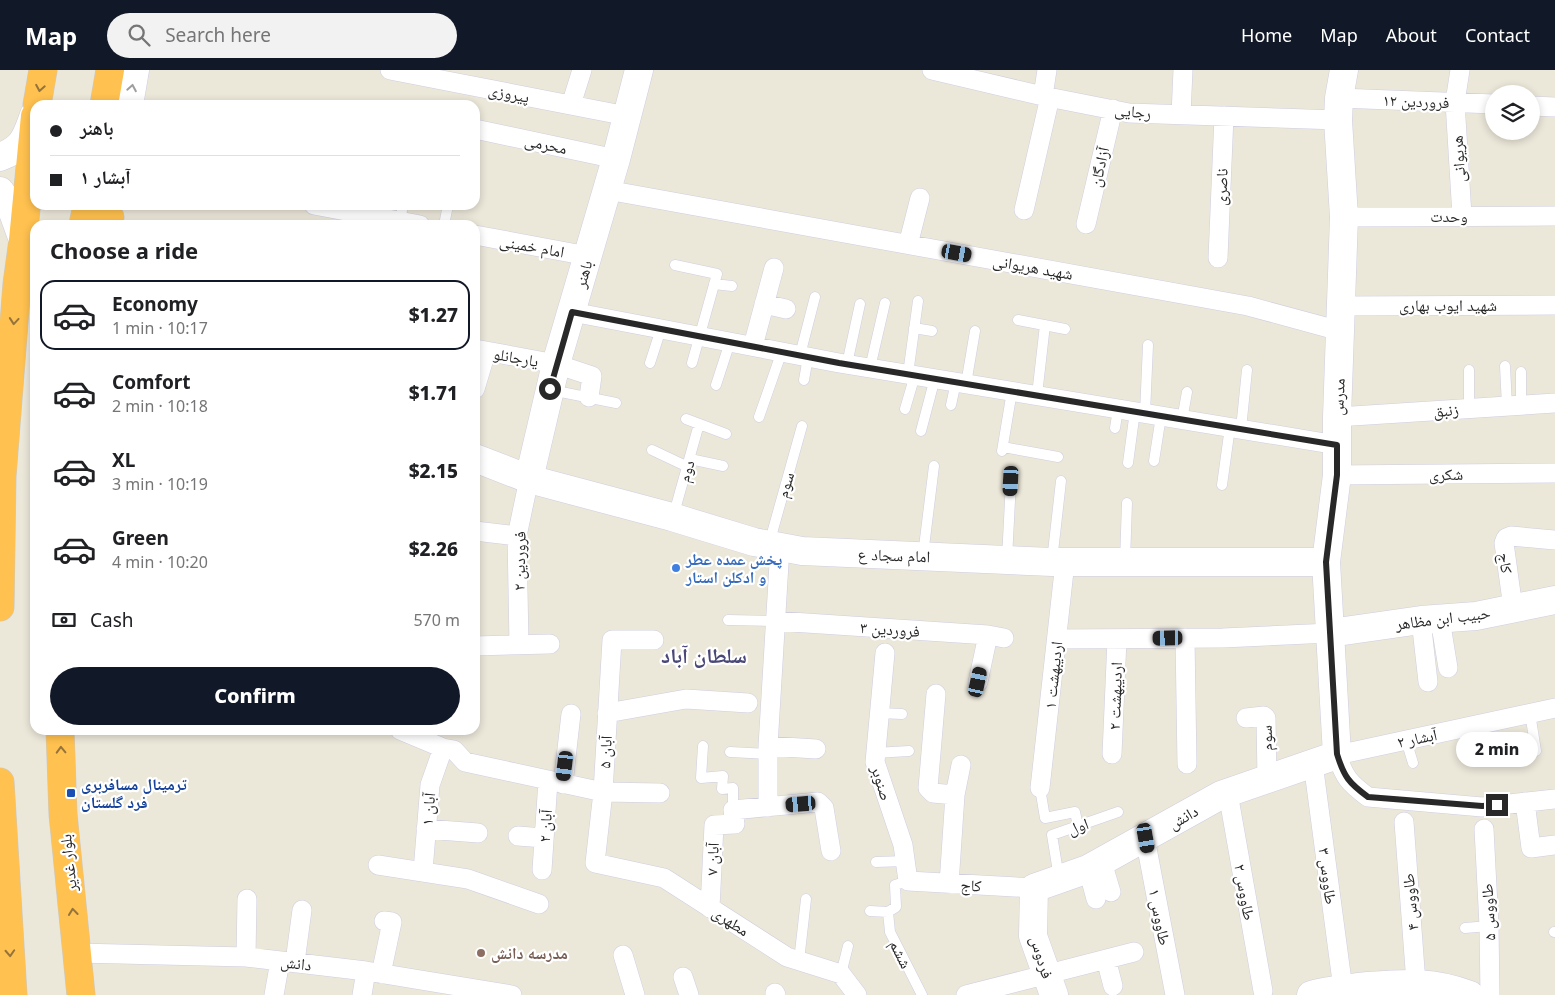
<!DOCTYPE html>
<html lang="en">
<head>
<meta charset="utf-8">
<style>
  :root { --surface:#fff; --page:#f2f2f2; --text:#202124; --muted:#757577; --line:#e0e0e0; --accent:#111827 }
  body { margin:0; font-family:"Noto Sans","Noto Naskh Arabic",sans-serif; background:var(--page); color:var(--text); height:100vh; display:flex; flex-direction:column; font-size:19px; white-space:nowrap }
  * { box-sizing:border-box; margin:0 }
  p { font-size:16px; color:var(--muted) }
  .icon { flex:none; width:28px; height:28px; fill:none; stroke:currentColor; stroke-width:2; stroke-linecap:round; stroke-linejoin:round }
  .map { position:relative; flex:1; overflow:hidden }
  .details { position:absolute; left:30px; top:150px; width:450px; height:515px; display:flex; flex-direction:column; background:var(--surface); border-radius:15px; box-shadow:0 2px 8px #0003 }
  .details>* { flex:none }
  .top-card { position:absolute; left:30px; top:30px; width:450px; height:110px; border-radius:15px; box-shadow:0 2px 8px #0003; display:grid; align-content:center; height:110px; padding:0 20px; background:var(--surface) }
  .fabs { position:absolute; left:1485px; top:15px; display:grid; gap:10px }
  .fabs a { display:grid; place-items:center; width:55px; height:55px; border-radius:50%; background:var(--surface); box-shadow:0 2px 8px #0003; font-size:25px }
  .end { position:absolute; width:22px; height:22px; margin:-11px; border:6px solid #282828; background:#fff; box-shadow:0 0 0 2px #fff }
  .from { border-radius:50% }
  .bubble { position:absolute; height:35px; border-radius:18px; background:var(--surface); box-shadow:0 2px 8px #0003; font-size:16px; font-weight:800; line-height:35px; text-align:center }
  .car { position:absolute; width:15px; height:30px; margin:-15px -8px; border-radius:6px; box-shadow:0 0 4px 1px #0007; background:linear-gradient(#222 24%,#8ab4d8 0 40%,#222 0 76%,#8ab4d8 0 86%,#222 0) }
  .top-card b { display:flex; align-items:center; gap:18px; height:48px; font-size:19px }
  .top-card b+b { border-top:1px solid var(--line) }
  .top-card i { width:12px; height:12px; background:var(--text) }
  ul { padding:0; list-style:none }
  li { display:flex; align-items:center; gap:15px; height:70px; margin:0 10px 8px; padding:0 10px; border:2px solid transparent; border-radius:15px }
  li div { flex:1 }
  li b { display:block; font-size:19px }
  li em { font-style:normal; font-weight:800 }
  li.selected { border-color:var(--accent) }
  li>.icon { width:45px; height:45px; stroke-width:1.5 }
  h2 { padding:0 20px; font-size:22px; line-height:60px }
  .pay { display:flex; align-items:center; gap:12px; height:55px; padding:0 20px; font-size:19px }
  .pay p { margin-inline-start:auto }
  .button { display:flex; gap:10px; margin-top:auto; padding:10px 20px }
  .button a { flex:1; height:58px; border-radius:30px; background:var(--accent); color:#fff; font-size:20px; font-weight:800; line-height:58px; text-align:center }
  header { display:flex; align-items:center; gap:30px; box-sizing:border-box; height:70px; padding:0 25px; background:var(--accent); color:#fff }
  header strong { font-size:24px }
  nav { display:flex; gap:28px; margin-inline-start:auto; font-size:18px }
  .search { width:350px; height:45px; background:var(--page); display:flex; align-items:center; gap:12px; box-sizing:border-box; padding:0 18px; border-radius:28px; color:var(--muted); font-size:19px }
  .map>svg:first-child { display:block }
</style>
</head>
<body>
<header>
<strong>Map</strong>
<div class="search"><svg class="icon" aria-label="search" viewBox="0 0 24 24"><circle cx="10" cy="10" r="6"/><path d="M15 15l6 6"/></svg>Search here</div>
<nav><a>Home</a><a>Map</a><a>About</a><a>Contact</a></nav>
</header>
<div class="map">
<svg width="1555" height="925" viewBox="0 0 1555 925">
  <rect width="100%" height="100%" fill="#ebe7d9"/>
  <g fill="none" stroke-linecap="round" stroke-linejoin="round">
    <g stroke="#cfcee1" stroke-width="11">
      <path id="lane" d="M400 151 403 135
        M444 155 448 135
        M675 195 717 204 692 293
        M714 214 732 216
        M1018 250 1065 259
        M914 258 932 261
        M800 285 815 227
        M650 293 661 259
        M847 294 860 234
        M1505 296 1507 336
        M870 298 885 233
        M1469 300V339
        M908 304 918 231
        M804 310 808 287
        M966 314 975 261
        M716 315 730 272
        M551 320 616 333
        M1037 325 1045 255
        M951 335 956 312
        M1521 336V302
        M905 339 915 305
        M1145 343 1148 275
        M759 347 782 281
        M686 349 726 364
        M1182 350 1187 322
        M1115 358 1118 339
        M1241 359 1247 300
        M921 361 935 308
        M1003 377 1058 387
        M652 380 688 397
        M1002 381 1012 321
        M690 389 723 396
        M1154 391 1161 346
        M1128 393 1135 341
        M1222 415 1230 357
        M673 447 699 354
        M769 474 802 356
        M923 485 934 396
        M1007 489 1011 411
        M1052 491 1061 411
        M1125 491 1127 433
        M728 550 776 551
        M879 643 902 644
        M1530 643 1536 681
        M1406 670 1413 693
        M703 676 701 708 723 706 722 719 733 718V740
        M730 682 768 684
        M875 683 909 681
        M1040 718 1045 748 1075 742 1078 756
        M876 792 905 791
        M1059 808 1052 765 1118 742
        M870 841 888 842 896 837 895 815 908 811
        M888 842 890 862 922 925
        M1465 858 1489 856
        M1554 862H1555
        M799 891 806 829
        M841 904 848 876"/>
    </g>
    <g stroke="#cfcee1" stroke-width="20">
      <path id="street" d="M390 0 627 46
        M932 0 1043 26 1129 43 1338 50
        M1460 0 1455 32 1462 146
        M1043 26 1047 0
        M1339 28 1494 34
        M571 35 582 0
        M1531 36 1555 37
        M1181 45 1183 0
        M475 59 616 89
        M607 120 1248 236 1340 261
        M314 135 420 155
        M1024 140 1050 27
        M1344 147 1555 146
        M1086 154 1113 39
        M475 165 588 186
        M909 171 920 128
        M1218 188 1224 46
        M764 234 786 239
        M1341 236 1555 235
        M572 242 839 293 1337 375
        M753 276 774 198
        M475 279 556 294 592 306 589 327
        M475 319 486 282
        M1337 347 1555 333
        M1337 405 1555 403
        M475 461 517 466
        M1513 538 1504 473 1506 468 1511 466 1555 470
        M1440 549 1448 598
        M1421 550 1428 612
        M776 551 988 565 1004 568
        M1185 568 1187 694
        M1057 569 1223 568 1330 563
        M654 570H612L603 722 595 793 664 808 787 887 841 904 857 925
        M519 574 517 466 529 409
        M475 576 550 574
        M885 583 875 692 903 775 908 811 1034 818
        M978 612 988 565
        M936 624 928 718 933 723 955 725
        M1555 638 1337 685C1344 707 1349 713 1368 727L1482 737 1555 729
        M607 643 686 629 748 633
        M1246 648 1264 646 1266 648 1267 709
        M400 660 443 678 454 680 465 692 603 722 660 723
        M768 676 816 679
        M1112 684 1117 569
        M1313 693 1343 919
        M563 714 571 644
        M1040 718 1065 492
        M1228 723 1263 921
        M1525 732 1531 778 1555 775
        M768 737V676L780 477
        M1404 752 1416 913
        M426 759 478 763
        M1484 759 1489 856 1490 925
        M518 766 544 768
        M1145 768 1175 925
        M1102 792 1111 822
        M378 795 468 809 539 834
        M1088 799 1096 829
        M542 800 548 711
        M423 801 430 715 443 678
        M949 814 955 725 961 695
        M710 838 714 755 735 754 733 740 818 732 824 738 831 781
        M77 883 246 887 366 901 512 925
        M623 885 635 925
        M246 887 247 829
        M1106 889 1113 916
        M295 892 302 840
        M381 904 392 852 384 851
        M683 907 689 925
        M775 923 776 925
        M274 925 280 891
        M362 925 366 901
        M966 925 1134 882"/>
    </g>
    <g stroke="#cfcee1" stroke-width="29">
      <path id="secondary" d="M129 35 135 0
        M0 87C24 78 26 67 34 45
        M0 121 11 137 23 170
        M475 388 529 409 672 447 754 472 802 481 1052 492H1326
        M529 409 556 294 616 89 639 0
        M1330 563 1421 550 1476 546 1555 530
        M1054 925 1033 866 1034 818 1088 799 1221 725 1337 685 1326 492 1337 405V347L1344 147 1338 50 1339 28 1344 0
        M1311 925C1330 920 1349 918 1368 916 1406 913 1434 911 1470 925"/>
    </g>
    <g stroke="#cbcbcb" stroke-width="29">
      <path id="highway" d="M37 35 43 0
        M104 35 110 0
        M83 155 87 135
        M100 155 110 147
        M0 537 2 406 17 214 23 170 35 46
        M60 660 63 744 81 925
        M0 712 13 925"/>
    </g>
    <use href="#lane" stroke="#fff" stroke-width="10"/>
    <use href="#street" stroke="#fff" stroke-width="19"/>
    <use href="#secondary" stroke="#fff" stroke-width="28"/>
    <use href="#highway" stroke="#ffc14f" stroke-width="28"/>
  </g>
  <defs><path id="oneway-chevron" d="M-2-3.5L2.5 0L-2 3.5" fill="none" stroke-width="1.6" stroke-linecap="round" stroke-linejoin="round" transform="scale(1.25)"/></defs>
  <g stroke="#94743c">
    <use href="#oneway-chevron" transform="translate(40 18) rotate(100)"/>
    <use href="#oneway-chevron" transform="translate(14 251) rotate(95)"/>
    <use href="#oneway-chevron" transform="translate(61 680) rotate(-92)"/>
    <use href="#oneway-chevron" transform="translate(73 842) rotate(-96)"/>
    <use href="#oneway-chevron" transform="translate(10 883) rotate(87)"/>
  </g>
  <use stroke="#9e9e9e" href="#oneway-chevron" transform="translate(132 18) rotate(-80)"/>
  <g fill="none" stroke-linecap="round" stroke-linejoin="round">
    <path stroke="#282828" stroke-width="6" d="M550 319 572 242 839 293 1337 375V405L1326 492 1337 684C1344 707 1349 713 1368 727L1482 736 1497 735"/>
  </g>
  <circle fill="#3f7fe0" stroke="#fff" stroke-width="2" cx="676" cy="498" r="5"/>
  <rect fill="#1a4fb4" stroke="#fff" stroke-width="2" x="66" y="718" width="10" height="10" rx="2.5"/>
  <circle fill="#8d6e63" stroke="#fff" stroke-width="2" cx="481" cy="883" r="5"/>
  <g text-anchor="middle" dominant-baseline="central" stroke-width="4.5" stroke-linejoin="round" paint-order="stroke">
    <g font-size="16" fill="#282828" stroke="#fff">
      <text transform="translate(509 23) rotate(11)">پیروزی</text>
      <text transform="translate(1416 31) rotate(2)">۱۲ فروردین</text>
      <text transform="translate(1133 41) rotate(6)">رجایی</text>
      <text transform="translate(546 74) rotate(12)">محرمی</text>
      <text transform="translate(1458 89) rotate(-94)">هریوانی</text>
      <text transform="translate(1099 97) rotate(-77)">آزادگان</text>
      <text transform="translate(1221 117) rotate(-88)">ناصری</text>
      <text x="1449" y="146">وحدت</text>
      <text transform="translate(532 176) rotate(10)">امام خمینی</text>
      <text transform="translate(1033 197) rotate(10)">شهید هریوانی</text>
      <text transform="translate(583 204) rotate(-74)">باهنر</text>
      <text x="1448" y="235">شهید ایوب بهاری</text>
      <text transform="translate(516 287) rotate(10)">یارجانلو</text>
      <text transform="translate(1338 327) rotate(-88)">مدرس</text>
      <text transform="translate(1446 340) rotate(-4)">زنبق</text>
      <text transform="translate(686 401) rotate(-74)">دوم</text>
      <text transform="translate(1446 404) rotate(-1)">شکری</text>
      <text transform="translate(785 415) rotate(-74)">سوم</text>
      <text transform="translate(894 485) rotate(2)">امام سجاد ع</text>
      <text transform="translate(519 491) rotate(-89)">فروردین ۲</text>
      <text transform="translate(1506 493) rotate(82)">کاج</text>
      <text transform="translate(1443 548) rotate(-7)">حبیب ابن مظاهر</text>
      <text transform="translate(890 559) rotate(4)">فروردین ۳</text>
      <text transform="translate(1053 605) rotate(-84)">اردیبهشت ۱</text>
      <text transform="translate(1115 626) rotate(-88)">اردیبهشت ۲</text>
      <text transform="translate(1266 668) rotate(-92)">سوم</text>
      <text transform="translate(1417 668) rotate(-12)">آبشار ۲</text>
      <text transform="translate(605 682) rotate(-87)">آبان ۵</text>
      <text transform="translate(882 713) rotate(73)">صنوبر</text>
      <text transform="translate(428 739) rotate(-85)">آبان ۱</text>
      <text transform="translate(1183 747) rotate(-30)">دانش</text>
      <text transform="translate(545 756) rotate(-86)">آبان ۲</text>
      <text transform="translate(1078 756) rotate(-20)">اول</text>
      <text transform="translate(712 789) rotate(-87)">آبان ۷</text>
      <text transform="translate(68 793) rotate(-96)">بلوار غدیر</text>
      <text transform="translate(1328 806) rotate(83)">طاووس ۳</text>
      <text transform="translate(971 815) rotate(3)">کاج</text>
      <text transform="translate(1245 822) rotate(80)">طاووس ۲</text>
      <text transform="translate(1410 832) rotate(-95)">طاووس ۴</text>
      <text transform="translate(1488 842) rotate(-93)">طاووس ۵</text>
      <text transform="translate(1160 847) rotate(79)">طاووس ۱</text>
      <text transform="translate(731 851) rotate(33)">مطهری</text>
      <text transform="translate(901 884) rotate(63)">ششم</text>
      <text transform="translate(1042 887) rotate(73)">فردوس</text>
      <text transform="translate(296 893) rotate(6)">دانش</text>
    </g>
    <g font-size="16" font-weight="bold" fill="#366cbe" stroke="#fff" text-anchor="start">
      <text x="686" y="489">پخش عمده عطر<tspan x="686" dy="18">و ادکلن استار</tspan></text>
    </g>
    <g font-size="16" font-weight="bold" fill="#164399" stroke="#fff" text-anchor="start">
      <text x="81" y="714">ترمینال مسافربری<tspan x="81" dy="18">فرد گلستان</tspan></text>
    </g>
    <g font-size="16" font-weight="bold" fill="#785e54" stroke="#fff" text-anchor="start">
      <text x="491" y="883">مدرسه دانش</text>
    </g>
    <g font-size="21" font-weight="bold" fill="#4a4878" stroke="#fff">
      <text x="704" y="585">سلطان آباد</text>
    </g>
  </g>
</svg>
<div class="fabs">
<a><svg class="icon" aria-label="layers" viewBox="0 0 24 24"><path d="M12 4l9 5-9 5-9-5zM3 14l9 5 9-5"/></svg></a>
</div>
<i class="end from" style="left:550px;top:319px"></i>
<i class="end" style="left:1497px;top:735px"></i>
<div class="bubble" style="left:1456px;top:662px;width:82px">2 min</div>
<i class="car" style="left:957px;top:183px;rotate:100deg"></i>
<i class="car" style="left:1011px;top:411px;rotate:183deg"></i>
<i class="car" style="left:1168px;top:568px;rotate:269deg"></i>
<i class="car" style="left:978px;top:612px;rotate:12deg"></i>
<i class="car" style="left:565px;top:696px;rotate:187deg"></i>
<i class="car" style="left:801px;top:734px;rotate:265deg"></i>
<i class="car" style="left:1146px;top:768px;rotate:170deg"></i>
<div class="top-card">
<b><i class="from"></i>باهنر</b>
<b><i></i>آبشار ۱</b>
</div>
<section class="details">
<h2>Choose a ride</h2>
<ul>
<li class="selected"><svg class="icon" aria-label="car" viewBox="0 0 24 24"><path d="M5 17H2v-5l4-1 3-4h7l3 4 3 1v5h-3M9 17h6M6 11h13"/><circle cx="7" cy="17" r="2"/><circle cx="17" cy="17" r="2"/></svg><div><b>Economy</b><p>1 min · 10:17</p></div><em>$1.27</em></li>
<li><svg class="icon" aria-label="car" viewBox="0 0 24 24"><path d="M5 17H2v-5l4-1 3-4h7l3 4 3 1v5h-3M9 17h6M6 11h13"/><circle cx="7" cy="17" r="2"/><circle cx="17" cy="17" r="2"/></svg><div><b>Comfort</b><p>2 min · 10:18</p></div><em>$1.71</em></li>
<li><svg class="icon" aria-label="car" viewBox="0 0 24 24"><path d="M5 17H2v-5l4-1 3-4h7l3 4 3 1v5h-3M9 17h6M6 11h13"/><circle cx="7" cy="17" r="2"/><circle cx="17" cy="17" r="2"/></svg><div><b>XL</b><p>3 min · 10:19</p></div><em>$2.15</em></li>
<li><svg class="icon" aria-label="car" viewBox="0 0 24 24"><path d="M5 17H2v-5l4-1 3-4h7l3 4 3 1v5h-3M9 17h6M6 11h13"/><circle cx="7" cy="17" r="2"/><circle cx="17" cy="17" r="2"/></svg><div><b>Green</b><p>4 min · 10:20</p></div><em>$2.26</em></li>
</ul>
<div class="pay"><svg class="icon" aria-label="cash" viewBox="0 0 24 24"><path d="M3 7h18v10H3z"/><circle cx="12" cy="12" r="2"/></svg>Cash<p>570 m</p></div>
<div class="button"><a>Confirm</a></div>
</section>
</div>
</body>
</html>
